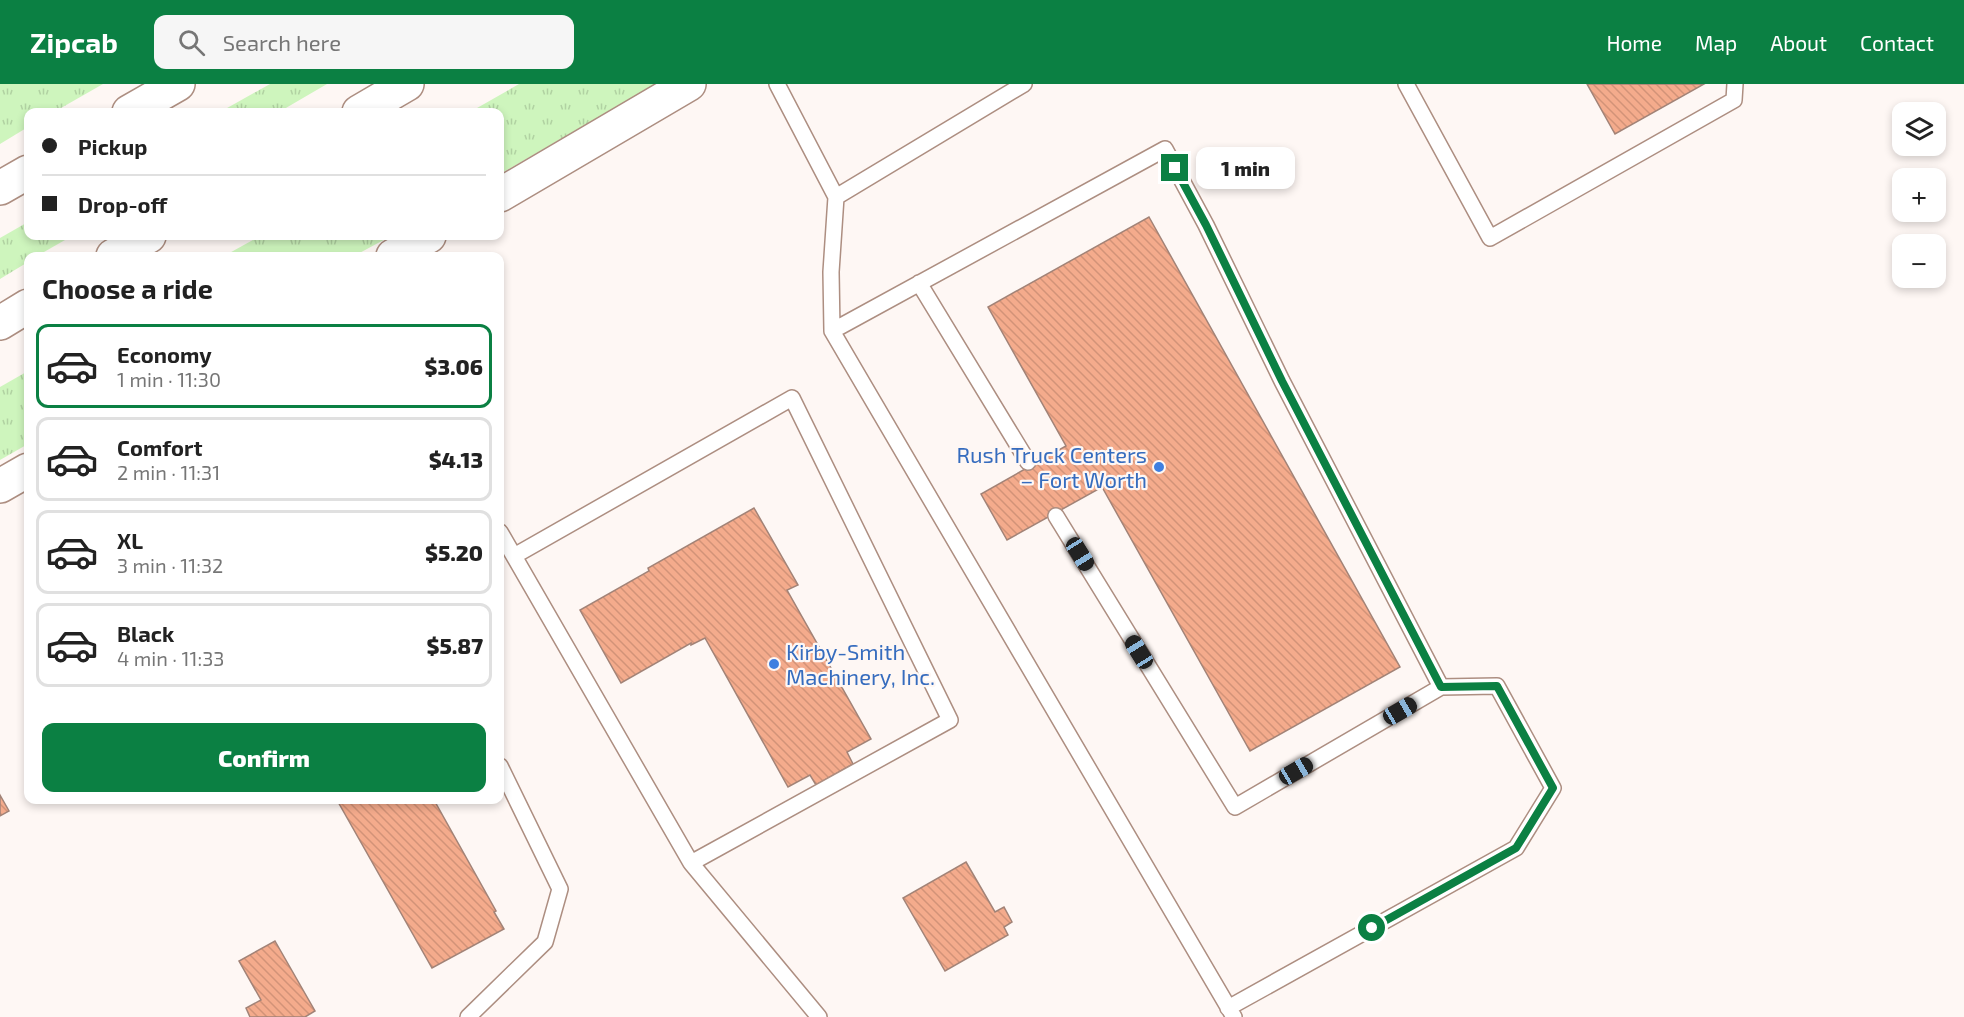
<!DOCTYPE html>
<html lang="en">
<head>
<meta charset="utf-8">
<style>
  :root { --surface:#fff; --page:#f6f6f6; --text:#222; --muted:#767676; --line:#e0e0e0; --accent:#0b8043 }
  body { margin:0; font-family:"Exo 2",sans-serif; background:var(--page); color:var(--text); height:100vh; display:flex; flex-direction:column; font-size:22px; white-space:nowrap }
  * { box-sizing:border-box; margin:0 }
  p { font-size:20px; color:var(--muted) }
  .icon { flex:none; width:33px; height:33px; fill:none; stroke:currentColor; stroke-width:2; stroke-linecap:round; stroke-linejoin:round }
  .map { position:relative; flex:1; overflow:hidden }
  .side { position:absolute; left:24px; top:168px; width:480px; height:552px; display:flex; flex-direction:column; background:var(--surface); border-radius:12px; box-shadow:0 3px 9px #0003 }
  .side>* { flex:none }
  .banner { position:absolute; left:24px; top:24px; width:480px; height:132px; border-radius:12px; box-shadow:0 3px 9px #0003; display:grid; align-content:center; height:132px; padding:0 18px; background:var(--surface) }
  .buttons { position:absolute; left:1892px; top:18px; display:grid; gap:12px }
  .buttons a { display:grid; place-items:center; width:54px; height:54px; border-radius:12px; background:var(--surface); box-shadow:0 3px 9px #0003; font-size:30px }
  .end { position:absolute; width:27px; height:27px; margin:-14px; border:8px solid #0b8043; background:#fff; box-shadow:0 0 0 3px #fff }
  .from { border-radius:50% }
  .bubble { position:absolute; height:42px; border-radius:12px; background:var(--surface); box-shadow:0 3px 9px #0003; font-size:20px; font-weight:800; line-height:42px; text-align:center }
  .car { position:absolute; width:18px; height:36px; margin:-18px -9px; border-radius:8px; box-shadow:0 0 4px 2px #0007; background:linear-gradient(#222 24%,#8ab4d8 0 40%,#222 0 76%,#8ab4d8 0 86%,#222 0) }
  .banner b { display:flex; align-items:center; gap:21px; height:57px; font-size:22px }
  .banner b+b { border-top:2px solid var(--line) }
  .banner i { width:15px; height:15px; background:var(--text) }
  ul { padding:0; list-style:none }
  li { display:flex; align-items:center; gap:18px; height:84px; margin:0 12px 9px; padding:0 6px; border:3px solid var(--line); border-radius:12px }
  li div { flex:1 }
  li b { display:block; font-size:22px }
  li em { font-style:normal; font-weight:800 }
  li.current { border-color:var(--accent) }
  li>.icon { width:54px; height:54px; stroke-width:1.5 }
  h2 { padding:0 18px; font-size:27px; line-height:72px }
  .cta { display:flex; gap:12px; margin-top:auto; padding:12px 18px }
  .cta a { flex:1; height:69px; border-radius:12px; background:var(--accent); color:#fff; font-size:24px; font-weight:800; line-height:69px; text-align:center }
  header { display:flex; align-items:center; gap:36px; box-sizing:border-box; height:84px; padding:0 30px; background:var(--accent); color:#fff }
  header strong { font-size:28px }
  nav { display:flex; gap:33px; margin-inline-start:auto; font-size:21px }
  .search { width:420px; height:54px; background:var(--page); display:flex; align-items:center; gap:15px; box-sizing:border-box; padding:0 21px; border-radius:12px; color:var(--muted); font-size:22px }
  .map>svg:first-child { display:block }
</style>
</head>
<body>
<header>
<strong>Zipcab</strong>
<div class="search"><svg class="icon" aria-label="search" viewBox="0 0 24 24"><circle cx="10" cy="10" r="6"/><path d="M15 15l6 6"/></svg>Search here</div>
<nav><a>Home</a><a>Map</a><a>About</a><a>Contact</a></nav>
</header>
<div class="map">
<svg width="1964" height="933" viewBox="0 0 1964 933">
  <defs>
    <pattern id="grass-tufts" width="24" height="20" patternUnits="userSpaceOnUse" patternTransform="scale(1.5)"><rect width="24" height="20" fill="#cef5bd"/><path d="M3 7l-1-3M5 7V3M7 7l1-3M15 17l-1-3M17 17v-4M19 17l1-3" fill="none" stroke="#b1d2a2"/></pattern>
    <pattern id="building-back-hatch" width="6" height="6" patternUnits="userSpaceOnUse" patternTransform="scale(1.5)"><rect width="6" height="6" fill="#f4ab8c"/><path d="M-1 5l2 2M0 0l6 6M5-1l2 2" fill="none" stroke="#d29378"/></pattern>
  </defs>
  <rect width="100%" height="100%" fill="#fef7f4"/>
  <path fill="url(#grass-tufts)" d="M0 0H103L54 28H28V43L0 60Z
    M270 0H327L279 28H220Z
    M519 0H656L500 90V28H470Z
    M28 138V152H72L37 172H28V178L0 195V154Z
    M260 152H391L354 172H224Z
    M28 287V360L0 376V303Z"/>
  <path fill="url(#building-back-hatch)" stroke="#a28377" stroke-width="1.5" d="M1587 0H1704L1615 50Z
    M1149 133 1400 583 1250 667 1102 403 1007 456 981 410 1066 362 988 223Z
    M754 424 798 501 787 506 871 655 847 668 853 680 816 701 810 691 788 703 705 554 691 561V559L621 599 580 526 649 487 648 484Z
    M0 711 9 727 0 732Z
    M337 716H434L496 827 494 828 504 845 432 884Z
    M966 778 995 828 1004 823 1012 838 1004 843 1008 851 945 887 903 814Z
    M275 857 315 927 305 933H250L246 924 261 916 239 877Z"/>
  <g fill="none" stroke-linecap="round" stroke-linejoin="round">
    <g stroke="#ad8e81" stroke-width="18">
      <path id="service" d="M777 0 836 113 831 188 832 247 1234 933
        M1406 0 1490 154 1734 16 1735 0
        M836 113 1024 0
        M919 199 1028 378
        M832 247 1165 65 1206 141 1282 297 1441 603 1235 723 1056 432
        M500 448 691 779 950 636 792 314 514 472
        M691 779 819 933
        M1228 924 1516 764 1553 704 1497 602 1441 603
        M468 933 545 858 560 805 500 682"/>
    </g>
    <g stroke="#ad8e81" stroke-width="36">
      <path id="secondary" d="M500 111 689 0
        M393 172 429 152
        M0 402 28 386"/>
    </g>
    <g stroke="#ad8e81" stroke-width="36">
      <path id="motorway" d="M129 28 178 0
        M359 28 407 0
        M0 104 28 88
        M113 172 149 152
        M0 239 28 222"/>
    </g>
    <use href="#service" stroke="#fff" stroke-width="15"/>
    <use href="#secondary" stroke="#fff" stroke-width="33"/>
    <use href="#motorway" stroke="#fff" stroke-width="33"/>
  </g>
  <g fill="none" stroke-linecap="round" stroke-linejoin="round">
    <path stroke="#0b8043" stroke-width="8" d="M1175 84 1206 141 1282 297 1441 603 1497 602 1553 704 1516 764 1372 844"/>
  </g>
  <g fill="#3f7fe0" stroke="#fef7f4" stroke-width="2">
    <circle cx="1159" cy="383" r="6"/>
    <circle cx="774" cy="580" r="6"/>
  </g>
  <g text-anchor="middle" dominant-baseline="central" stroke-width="4.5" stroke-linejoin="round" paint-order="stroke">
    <g font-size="22" fill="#366cbe" stroke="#fef7f4" text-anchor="end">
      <text x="1147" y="370">Rush Truck Centers<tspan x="1147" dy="25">– Fort Worth</tspan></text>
      <text x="786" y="567" text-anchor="start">Kirby-Smith<tspan x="786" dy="25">Machinery, Inc.</tspan></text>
    </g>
  </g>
</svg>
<div class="buttons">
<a><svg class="icon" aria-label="layers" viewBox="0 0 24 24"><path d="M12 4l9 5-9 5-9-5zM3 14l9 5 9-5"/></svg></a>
<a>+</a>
<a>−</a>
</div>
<i class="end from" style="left:1372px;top:844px"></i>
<i class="end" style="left:1175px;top:84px"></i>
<div class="bubble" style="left:1196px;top:63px;width:99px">1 min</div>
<i class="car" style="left:1080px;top:470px;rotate:148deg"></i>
<i class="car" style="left:1139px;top:568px;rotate:328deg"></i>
<i class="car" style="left:1400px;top:627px;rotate:60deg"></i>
<i class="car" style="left:1296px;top:687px;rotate:60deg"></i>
<div class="banner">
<b><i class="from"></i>Pickup</b>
<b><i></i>Drop-off</b>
</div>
<section class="side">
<h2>Choose a ride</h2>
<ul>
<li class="current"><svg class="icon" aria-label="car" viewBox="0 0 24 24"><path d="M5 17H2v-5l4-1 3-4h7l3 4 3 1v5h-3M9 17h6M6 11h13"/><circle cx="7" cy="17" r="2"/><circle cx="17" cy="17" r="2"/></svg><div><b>Economy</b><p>1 min · 11:30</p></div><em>$3.06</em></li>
<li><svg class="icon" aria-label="car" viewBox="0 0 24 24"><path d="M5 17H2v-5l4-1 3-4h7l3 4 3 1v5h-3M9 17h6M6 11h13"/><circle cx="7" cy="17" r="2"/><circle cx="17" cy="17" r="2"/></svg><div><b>Comfort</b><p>2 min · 11:31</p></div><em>$4.13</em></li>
<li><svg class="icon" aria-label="car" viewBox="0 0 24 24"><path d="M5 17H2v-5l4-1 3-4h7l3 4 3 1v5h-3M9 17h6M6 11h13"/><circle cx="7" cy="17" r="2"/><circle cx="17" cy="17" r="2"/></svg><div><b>XL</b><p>3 min · 11:32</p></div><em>$5.20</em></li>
<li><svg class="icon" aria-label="car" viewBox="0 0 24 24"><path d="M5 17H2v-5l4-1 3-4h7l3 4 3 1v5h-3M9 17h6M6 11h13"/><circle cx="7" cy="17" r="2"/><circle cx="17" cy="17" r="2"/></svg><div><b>Black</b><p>4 min · 11:33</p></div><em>$5.87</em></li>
</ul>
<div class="cta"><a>Confirm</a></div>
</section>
</div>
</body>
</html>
